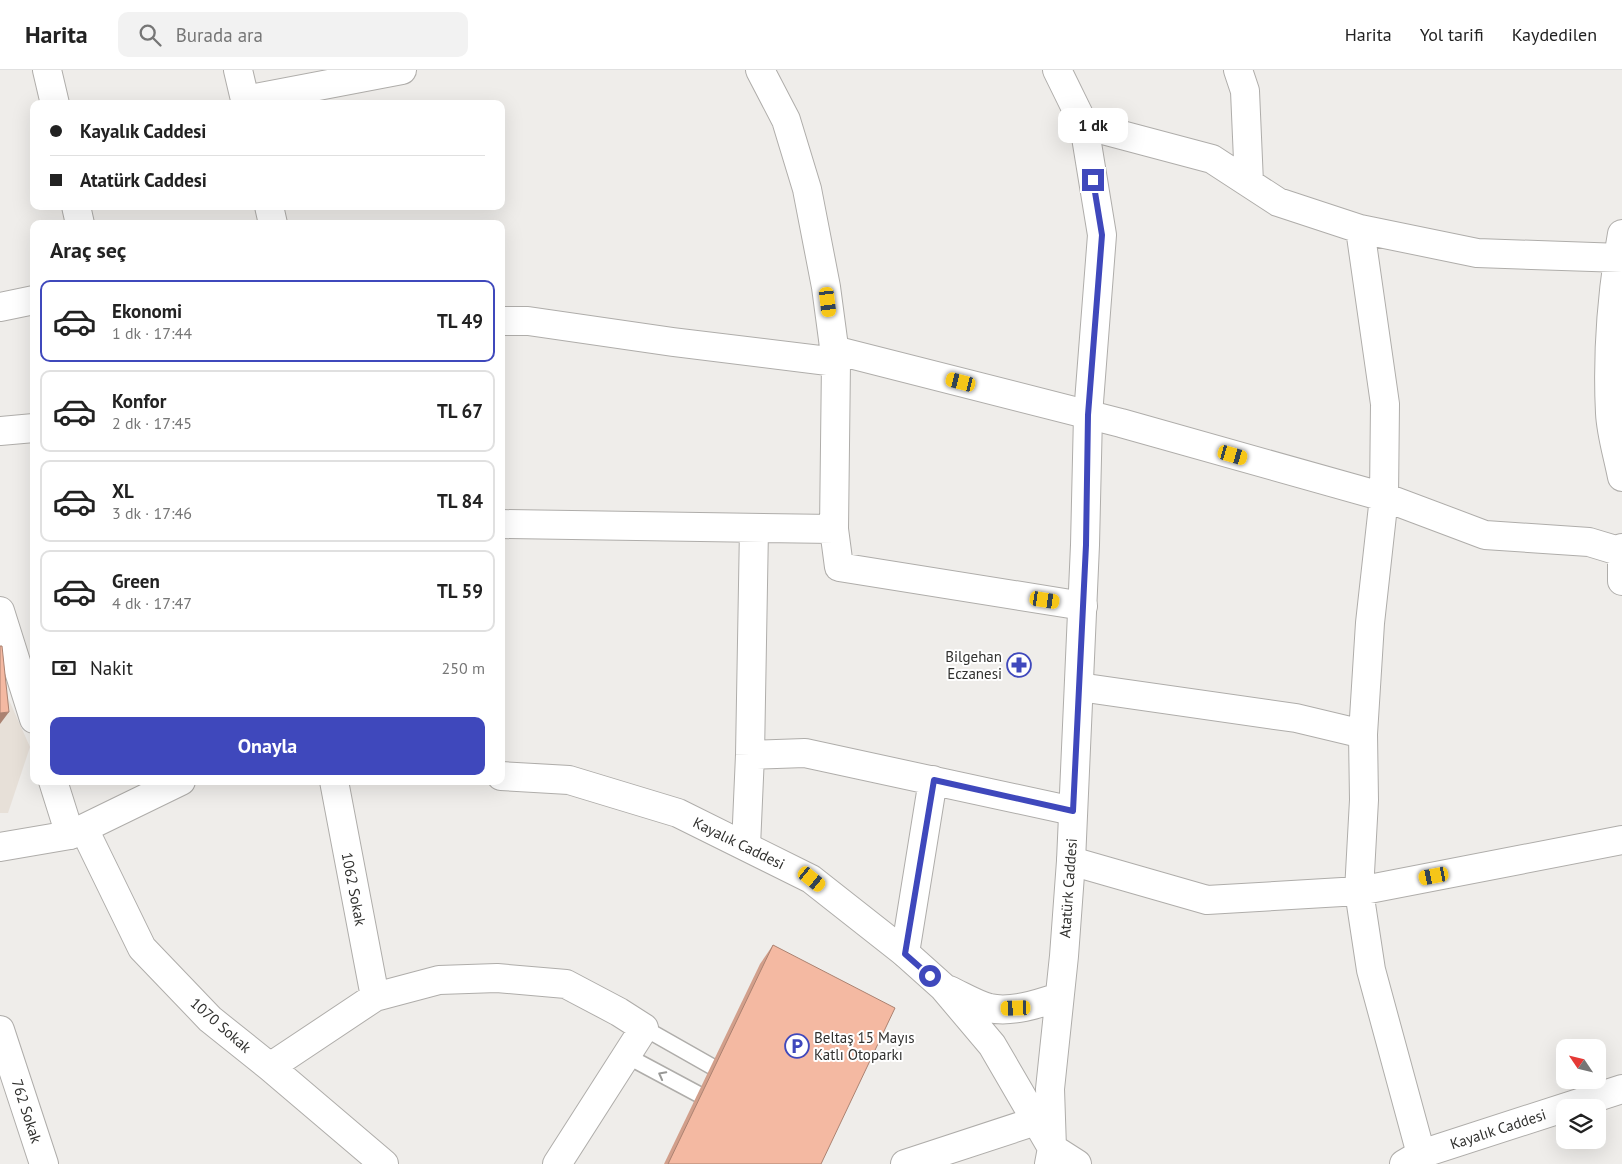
<!DOCTYPE html>
<html lang="tr">
<head>
<meta charset="utf-8">
<style>
  :root { --surface:#fff; --page:#f2f2f2; --text:#222; --muted:#767676; --line:#e0e0e0; --accent:#3f48bc }
  body { margin:0; font-family:"PT Sans",sans-serif; background:var(--page); color:var(--text); height:100vh; display:flex; flex-direction:column; font-size:19px; white-space:nowrap }
  * { box-sizing:border-box; margin:0 }
  p { font-size:16px; color:var(--muted) }
  .icon { flex:none; width:28px; height:28px; fill:none; stroke:currentColor; stroke-width:2; stroke-linecap:round; stroke-linejoin:round }
  .map { position:relative; flex:1; overflow:hidden }
  .drawer { position:absolute; left:30px; top:150px; width:475px; height:565px; display:flex; flex-direction:column; background:var(--surface); border-radius:10px; box-shadow:0 5px 20px #0002 }
  .drawer>* { flex:none }
  .banner { position:absolute; left:30px; top:30px; width:475px; height:110px; border-radius:10px; box-shadow:0 5px 20px #0002; display:grid; align-content:center; height:110px; padding:0 20px; background:var(--surface) }
  .needle { width:32px; rotate:305deg }
  .fabs { position:absolute; left:1556px; top:969px; display:grid; gap:10px }
  .fabs a { display:grid; place-items:center; width:50px; height:50px; border-radius:10px; background:var(--surface); box-shadow:0 5px 20px #0002; font-size:25px }
  .end { position:absolute; width:22px; height:22px; margin:-11px; border:6px solid #3f48bc; background:#fff; box-shadow:0 0 0 2px #fff }
  .from { border-radius:50% }
  .bubble { position:absolute; height:35px; border-radius:10px; background:var(--surface); box-shadow:0 5px 20px #0002; font-size:16px; font-weight:800; line-height:35px; text-align:center }
  .car { position:absolute; width:15px; height:30px; margin:-15px -8px; border-radius:6px; box-shadow:0 0 4px 1px #0007; background:linear-gradient(#f5c518 24%,#345 0 40%,#f5c518 0 76%,#345 0 86%,#f5c518 0) }
  .banner b { display:flex; align-items:center; gap:18px; height:48px; font-size:19px }
  .banner b+b { border-top:1px solid var(--line) }
  .banner i { width:12px; height:12px; background:var(--text) }
  ul { padding:0; list-style:none }
  li { display:flex; align-items:center; gap:15px; height:82px; margin:0 10px 8px; padding:0 10px; border:2px solid var(--line); border-radius:10px }
  li div { flex:1 }
  li b { display:block; font-size:19px }
  li em { font-style:normal; font-weight:800 }
  li.active { border-color:var(--accent) }
  li>.icon { width:45px; height:45px; stroke-width:1.5 }
  h2 { padding:0 20px; font-size:22px; line-height:60px }
  .pay { display:flex; align-items:center; gap:12px; height:55px; padding:0 20px; font-size:19px }
  .pay p { margin-inline-start:auto }
  .button { display:flex; gap:10px; margin-top:auto; padding:10px 20px }
  .button a { flex:1; height:58px; border-radius:10px; background:var(--accent); color:#fff; font-size:20px; font-weight:800; line-height:58px; text-align:center }
  header { display:flex; align-items:center; gap:30px; box-sizing:border-box; height:70px; padding:0 25px; background:var(--surface); border-bottom:1px solid var(--line) }
  header strong { font-size:24px }
  nav { display:flex; gap:28px; margin-inline-start:auto; font-size:18px }
  .search { width:350px; height:45px; background:var(--page); display:flex; align-items:center; gap:12px; box-sizing:border-box; padding:0 18px; border-radius:10px; color:var(--muted); font-size:19px }
  .map>svg:first-child { display:block }
</style>
</head>
<body>
<header>
<strong>Harita</strong>
<div class="search"><svg class="icon" aria-label="search" viewBox="0 0 24 24"><circle cx="10" cy="10" r="6"/><path d="M15 15l6 6"/></svg>Burada ara</div>
<nav><a>Harita</a><a>Yol tarifi</a><a>Kaydedilen</a></nav>
</header>
<div class="map">
<svg width="1622" height="1094" viewBox="0 0 1622 1094">
  <rect width="100%" height="100%" fill="#efedea"/>
  <path fill="#e7e0d8" d="M0 610 30 677 8 743H0Z"/>
  <g fill="none" stroke-linecap="round" stroke-linejoin="round">
    <g stroke="#afadaa" stroke-width="18">
      <path id="lane" d="M644 958 711 996
        M627 986 698 1024"/>
    </g>
    <g stroke="#afadaa" stroke-width="30">
      <path id="street" d="M47 0 55 34
        M238 0 246 34
        M1238 0 1245 21 1249 113
        M245 30 402 0
        M1084 55 1212 89 1278 132 1360 159 1477 183 1622 188
        M76 136 80 154
        M269 136 273 154
        M1360 159 1385 334 1384 427 1370 553 1363 664 1364 730 1359 821 1371 900 1421 1084
        M1622 164C1612 222 1607 284 1610 343 1611 364 1618 386 1622 407
        M0 237 34 230
        M501 251H528L673 272 836 292
        M834 280 1121 353 1384 427 1485 465 1589 472 1622 482
        M0 361 34 358
        M501 454 834 459 836 292 826 217 807 119 786 50 760 0
        M834 459 839 497 1083 536
        M1622 478V511
        M0 541 34 649
        M1079 617 1296 648 1363 664
        M750 685 805 683 1073 741
        M53 711 70 765
        M334 711 375 927
        M84 759 142 878 210 949 270 997 384 1094
        M746 776 750 685 754 458
        M1071 791 1207 830 1359 821 1622 770
        M905 883 933 710
        M0 960 44 1094
        M270 997 375 927 439 910 497 908 566 914 619 942 644 958 557 1094
        M905 1094 1036 1051"/>
    </g>
    <g stroke="#afadaa" stroke-width="30">
      <path id="secondary" d="M501 706 569 710 678 743 811 809 905 883 943 917 992 975 1052 1078 1077 1094
        M0 777 70 765 181 711
        M949 920C962 926 975 934 989 938 1011 943 1038 934 1059 927
        M1049 1094 1052 1078 1050 1019 1064 886 1071 791 1085 475 1088 345 1102 165 1084 55 1057 0
        M1404 1094 1421 1084 1622 1019"/>
    </g>
    <use href="#lane" stroke="#fff" stroke-width="15"/>
    <use href="#street" stroke="#fff" stroke-width="28"/>
    <use href="#secondary" stroke="#fff" stroke-width="28"/>
  </g>
  <path fill="#d29f8b" d="M773 875 821 1094H664L760 894Z"/>
  <path fill="#ab8271" d="M9 642 0 654V643Z"/>
  <path fill="#f4b9a2" stroke="#ab8271" d="M0 576H2L9 642 0 643Z
    M773 875 895 938 821 1094H668Z"/>
  <defs><path id="oneway-chevron" d="M-2-3.5L2.5 0L-2 3.5" fill="none" stroke-width="1.6" stroke-linecap="round" stroke-linejoin="round" transform="scale(1.25)"/></defs>
  <use stroke="#989896" href="#oneway-chevron" transform="translate(662 1005) rotate(-152)"/>
  <g fill="none" stroke-linecap="round" stroke-linejoin="round">
    <path stroke="#3f48bc" stroke-width="6" d="M930 906 905 884 934 710 1073 741 1086 475 1088 345 1102 165 1093 110"/>
  </g>
  <defs>
    <g id="pharmacy-ring" transform="scale(1.25)"><circle r="9.5" fill="#fff" stroke="#3f48bc" stroke-width="1.5"/><path d="M-2-6h4v4h4v4h-4v4h-4v-4h-4v-4h4Z" fill="#3f48bc"/></g>
    <g id="parking-ring" transform="scale(1.25)"><circle r="9.5" fill="#fff" stroke="#3f48bc" stroke-width="1.5"/><path d="M-3.5-5.5H1a3.5 3.5 0 0 1 0 7H-1V5.5H-3.5ZM-1-3.4V-.6H.8a1.4 1.4 0 0 0 0-2.8Z" fill="#3f48bc"/></g>
  </defs>
  <g fill-rule="evenodd">
    <use href="#pharmacy-ring" x="1019" y="595"/>
    <use href="#parking-ring" x="797" y="976"/>
  </g>
  <g text-anchor="middle" dominant-baseline="central" stroke-width="4" stroke-linejoin="round" paint-order="stroke">
    <g font-size="15" fill="#30302e" stroke="#fff" text-anchor="end">
      <text x="1002" y="586">Bilgehan<tspan x="1002" dy="17">Eczanesi</tspan></text>
      <text x="814" y="967" text-anchor="start">Beltaş 15 Mayıs<tspan x="814" dy="17">Katlı Otoparkı</tspan></text>
    </g>
    <g font-size="15" fill="#30302e" stroke="#fff">
      <text transform="translate(739 773) rotate(26)">Kayalık Caddesi</text>
      <text transform="translate(1068 818) rotate(-86)">Atatürk Caddesi</text>
      <text transform="translate(354 819) rotate(79)">1062 Sokak</text>
      <text transform="translate(221 955) rotate(41)">1070 Sokak</text>
      <text transform="translate(27 1041) rotate(72)">762 Sokak</text>
      <text transform="translate(1498 1059) rotate(-18)">Kayalık Caddesi</text>
    </g>
  </g>
</svg>
<div class="fabs">
<a><svg class="needle" viewBox="-14 -14 28 28"><path d="M0-13l5 13h-10z" fill="#e53935"/><path d="M0 13l5-13h-10z" fill="#767676"/></svg></a>
<a><svg class="icon" aria-label="layers" viewBox="0 0 24 24"><path d="M12 4l9 5-9 5-9-5zM3 14l9 5 9-5"/></svg></a>
</div>
<i class="end from" style="left:930px;top:906px"></i>
<i class="end" style="left:1093px;top:110px"></i>
<div class="bubble" style="left:1058px;top:38px;width:70px">1 dk</div>
<i class="car" style="left:828px;top:232px;rotate:173deg"></i>
<i class="car" style="left:961px;top:312px;rotate:284deg"></i>
<i class="car" style="left:1233px;top:385px;rotate:106deg"></i>
<i class="car" style="left:1045px;top:530px;rotate:99deg"></i>
<i class="car" style="left:1434px;top:806px;rotate:259deg"></i>
<i class="car" style="left:812px;top:809px;rotate:129deg"></i>
<i class="car" style="left:1016px;top:938px;rotate:268deg"></i>
<div class="banner">
<b><i class="from"></i>Kayalık Caddesi</b>
<b><i></i>Atatürk Caddesi</b>
</div>
<section class="drawer">
<h2>Araç seç</h2>
<ul>
<li class="active"><svg class="icon" aria-label="car" viewBox="0 0 24 24"><path d="M5 17H2v-5l4-1 3-4h7l3 4 3 1v5h-3M9 17h6M6 11h13"/><circle cx="7" cy="17" r="2"/><circle cx="17" cy="17" r="2"/></svg><div><b>Ekonomi</b><p>1 dk · 17:44</p></div><em>TL 49</em></li>
<li><svg class="icon" aria-label="car" viewBox="0 0 24 24"><path d="M5 17H2v-5l4-1 3-4h7l3 4 3 1v5h-3M9 17h6M6 11h13"/><circle cx="7" cy="17" r="2"/><circle cx="17" cy="17" r="2"/></svg><div><b>Konfor</b><p>2 dk · 17:45</p></div><em>TL 67</em></li>
<li><svg class="icon" aria-label="car" viewBox="0 0 24 24"><path d="M5 17H2v-5l4-1 3-4h7l3 4 3 1v5h-3M9 17h6M6 11h13"/><circle cx="7" cy="17" r="2"/><circle cx="17" cy="17" r="2"/></svg><div><b>XL</b><p>3 dk · 17:46</p></div><em>TL 84</em></li>
<li><svg class="icon" aria-label="car" viewBox="0 0 24 24"><path d="M5 17H2v-5l4-1 3-4h7l3 4 3 1v5h-3M9 17h6M6 11h13"/><circle cx="7" cy="17" r="2"/><circle cx="17" cy="17" r="2"/></svg><div><b>Green</b><p>4 dk · 17:47</p></div><em>TL 59</em></li>
</ul>
<div class="pay"><svg class="icon" aria-label="cash" viewBox="0 0 24 24"><path d="M3 7h18v10H3z"/><circle cx="12" cy="12" r="2"/></svg>Nakit<p>250 m</p></div>
<div class="button"><a>Onayla</a></div>
</section>
</div>
</body>
</html>
